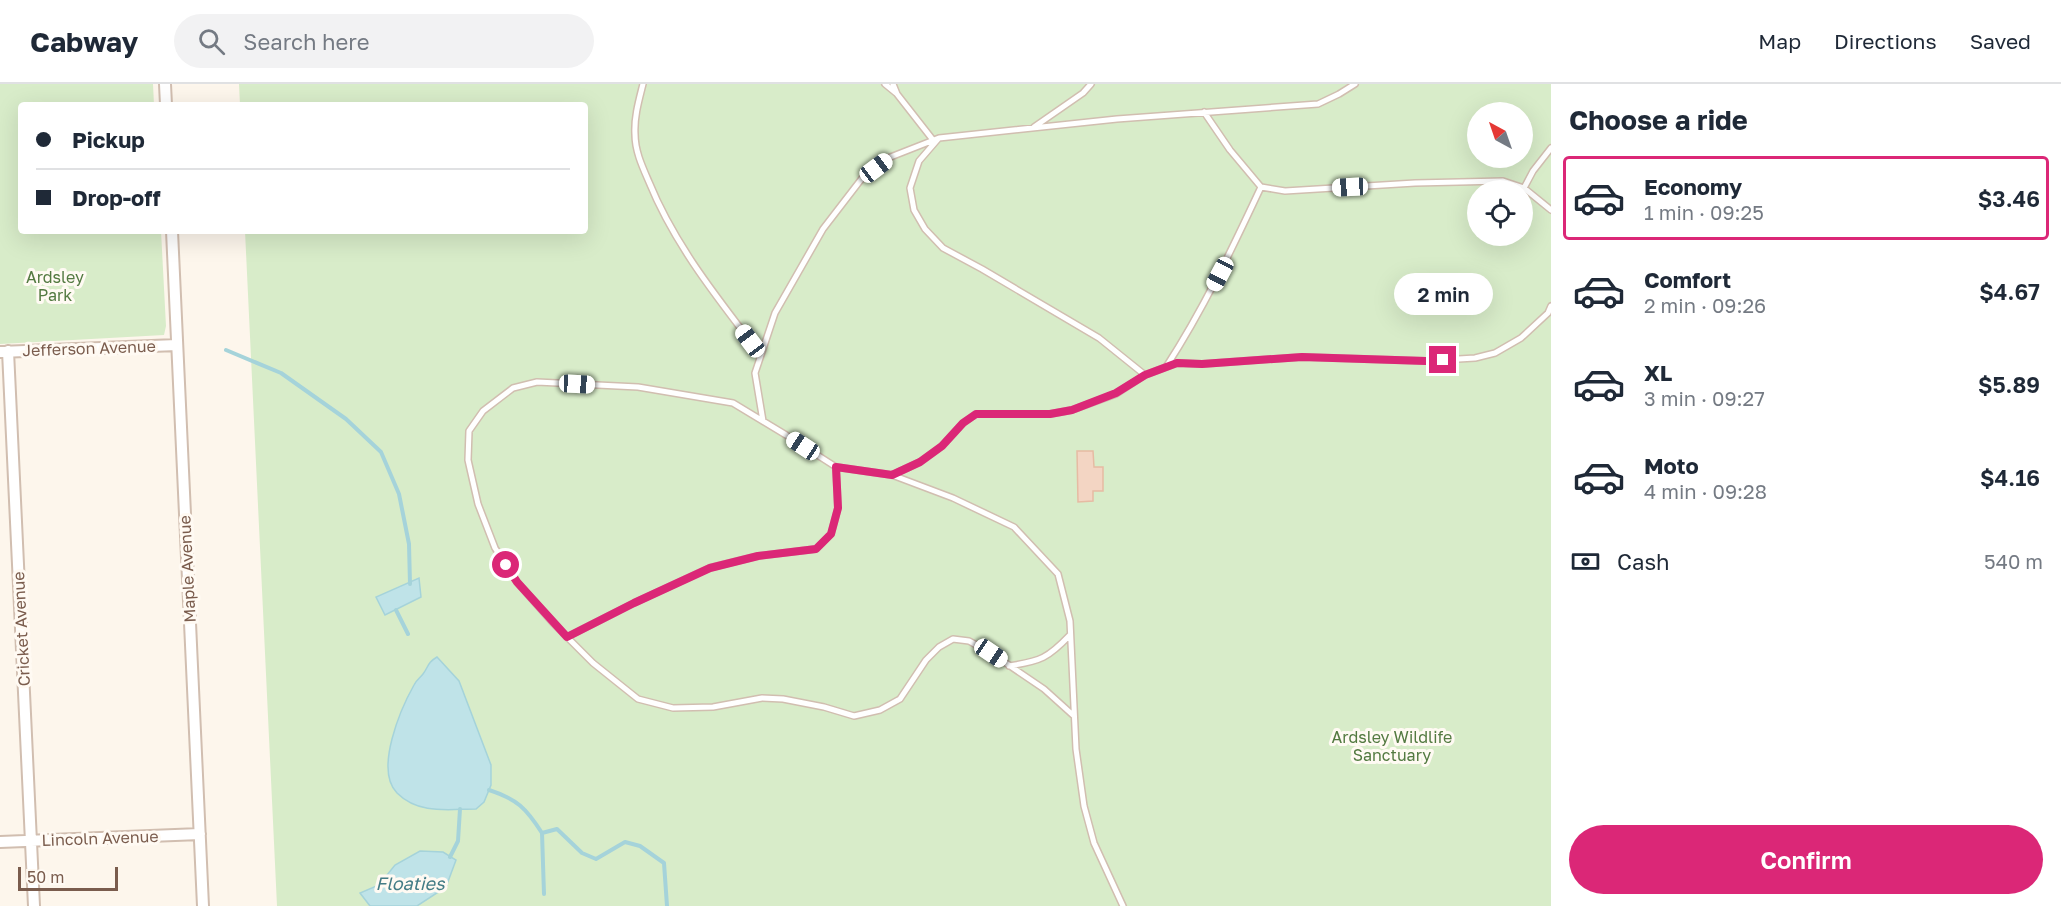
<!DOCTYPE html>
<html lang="en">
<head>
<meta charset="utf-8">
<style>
  :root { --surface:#fff; --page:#f2f2f3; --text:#1f2937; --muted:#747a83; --line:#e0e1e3; --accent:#db2777 }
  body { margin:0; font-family:"Golos Text",sans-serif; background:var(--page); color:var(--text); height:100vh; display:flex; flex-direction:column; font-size:22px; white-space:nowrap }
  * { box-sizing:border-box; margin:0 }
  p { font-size:20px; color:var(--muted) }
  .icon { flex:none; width:33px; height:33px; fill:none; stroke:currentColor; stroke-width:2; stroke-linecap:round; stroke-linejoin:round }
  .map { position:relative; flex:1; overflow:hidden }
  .drawer { display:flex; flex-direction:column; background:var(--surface); width:510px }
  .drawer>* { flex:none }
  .banner { position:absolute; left:18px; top:18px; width:570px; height:132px; border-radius:6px; box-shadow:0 6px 24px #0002; display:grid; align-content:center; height:132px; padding:0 18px; background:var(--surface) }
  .needle { width:39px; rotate:320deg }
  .buttons { position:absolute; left:1467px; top:18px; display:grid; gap:12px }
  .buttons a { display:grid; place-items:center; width:66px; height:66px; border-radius:50%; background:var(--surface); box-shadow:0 6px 24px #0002; font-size:30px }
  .scale { position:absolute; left:18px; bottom:15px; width:100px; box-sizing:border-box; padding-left:6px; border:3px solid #7a5c4d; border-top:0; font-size:16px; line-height:21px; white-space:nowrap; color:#7a5c4d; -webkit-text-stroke:4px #fffaf3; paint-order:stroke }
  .end { position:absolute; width:27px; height:27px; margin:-14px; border:8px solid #db2777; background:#fff; box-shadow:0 0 0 3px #fff }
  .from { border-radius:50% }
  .bubble { position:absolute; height:42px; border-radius:21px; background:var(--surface); box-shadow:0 6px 24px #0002; font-size:20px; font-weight:600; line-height:42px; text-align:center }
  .car { position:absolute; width:18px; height:36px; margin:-18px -9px; border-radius:8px; box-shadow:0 0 4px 2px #0007; background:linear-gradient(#fff 24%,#345 0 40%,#fff 0 76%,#345 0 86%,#fff 0) }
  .banner b { display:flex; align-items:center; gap:21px; height:57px; font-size:22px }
  .banner b+b { border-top:2px solid var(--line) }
  .banner i { width:15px; height:15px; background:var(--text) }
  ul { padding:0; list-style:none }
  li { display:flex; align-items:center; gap:18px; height:84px; margin:0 12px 9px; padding:0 6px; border:3px solid transparent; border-radius:6px }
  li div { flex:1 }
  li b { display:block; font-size:22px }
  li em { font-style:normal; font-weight:600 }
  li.current { border-color:var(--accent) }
  li>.icon { width:54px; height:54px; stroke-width:1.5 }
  h2 { padding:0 18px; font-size:27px; line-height:72px }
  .pay { display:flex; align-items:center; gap:15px; height:66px; padding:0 18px; font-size:22px }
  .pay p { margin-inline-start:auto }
  .action { display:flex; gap:12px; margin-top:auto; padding:12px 18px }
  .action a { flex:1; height:69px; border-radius:36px; background:var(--accent); color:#fff; font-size:24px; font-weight:600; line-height:69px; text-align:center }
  header { display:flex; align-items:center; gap:36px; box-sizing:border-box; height:84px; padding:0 30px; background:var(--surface); border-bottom:2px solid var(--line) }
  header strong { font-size:28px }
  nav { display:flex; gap:33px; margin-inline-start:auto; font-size:21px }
  .search { width:420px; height:54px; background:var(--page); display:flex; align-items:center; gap:15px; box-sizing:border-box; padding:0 21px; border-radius:33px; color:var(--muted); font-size:22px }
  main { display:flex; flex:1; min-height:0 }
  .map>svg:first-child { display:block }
</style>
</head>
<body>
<header>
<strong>Cabway</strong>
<div class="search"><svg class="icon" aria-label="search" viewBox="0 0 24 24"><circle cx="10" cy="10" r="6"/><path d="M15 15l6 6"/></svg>Search here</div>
<nav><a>Map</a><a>Directions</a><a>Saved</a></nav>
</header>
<main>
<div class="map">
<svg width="1551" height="822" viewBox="0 0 1551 822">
  <rect width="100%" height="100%" fill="#fdf6ec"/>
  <path fill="#d8ecc9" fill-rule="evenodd" d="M0 0H153L154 21H21V147H161L166 242 164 251 0 260Z
    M239 0H1551V822H277L245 147H585V21H240ZM1478 28H1522V74H1478ZM1478 106H1522V152H1478Z"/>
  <path fill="#bfe3e8" stroke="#a5d3da" stroke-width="1.5" d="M419 494 421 513 385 531 376 513Z
    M437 573 459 597 491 681V701L484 718 476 725C449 725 419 731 397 709 374 686 401 624 414 601 416 596 420 594 423 590 429 582 427 579 437 573Z
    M420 767 443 768 456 776 446 803 417 822H370L360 809 379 801 395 781Z"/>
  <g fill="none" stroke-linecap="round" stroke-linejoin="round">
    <path stroke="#a5d3da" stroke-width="4" d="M226 266 281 289 346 335 381 368 399 410 409 460 410 500
      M396 526 408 550
      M489 706C517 715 526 724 542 749L557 745 582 769 596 775 625 758 640 762 664 779 667 822
      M542 749 544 810
      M450 773 458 757 460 725"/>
  </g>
  <path fill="#f3d5c3" stroke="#e6bba3" stroke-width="1.5" d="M1077 367H1093L1094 383H1103V407H1093V417L1078 418Z"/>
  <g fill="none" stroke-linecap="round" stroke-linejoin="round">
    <g stroke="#d1beb0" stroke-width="8">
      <path id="service" d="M643 0C639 16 634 33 635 50 635 67 642 82 649 98 675 162 719 216 761 271
        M885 0 896 9
        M893 0 897 10 933 56
        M1204 28 1230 66 1261 103 1285 107 1415 99 1503 97 1524 104 1551 126
        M1034 43 1083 9 1091 0
        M938 55 919 77 910 104 914 126 925 145 943 164 982 185 1099 254 1145 291
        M1524 104 1533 87 1551 64
        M1166 283C1203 226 1232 165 1261 103
        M763 337 755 289 775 229 823 145 863 93 888 74 939 54 1117 35 1318 20 1339 10 1355 0
        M892 391 920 378 942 362 963 339 976 330H1050L1072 326 1116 310 1145 291 1177 279 1202 280 1302 273 1426 277 1475 274 1495 269 1521 254 1548 229 1551 222
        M567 553 634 519 709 484 758 472 816 465 831 450 838 424 836 383
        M1009 582C1041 577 1048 574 1070 551
        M1074 632 1044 605 991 569 969 557 953 555 939 563 926 576 900 615 880 626 854 632 824 623 783 615 762 614 713 623 673 624 638 615 593 579 554 540 517 498 495 464 478 420 468 376 469 347 483 327 513 304 537 298 638 303 733 319 786 351 836 383 892 391 953 414 1014 443 1058 490 1070 537 1076 665 1084 722 1094 759 1123 822"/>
    </g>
    <g stroke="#d1beb0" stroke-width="14">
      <path id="minor" d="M165 0 166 21
        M172 147 203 822
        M8 267 34 822
        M0 268 177 261
        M0 758 200 750"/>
    </g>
    <use href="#service" stroke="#fff" stroke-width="5"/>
    <use href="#minor" stroke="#fff" stroke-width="10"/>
  </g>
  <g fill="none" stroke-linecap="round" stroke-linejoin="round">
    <path stroke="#db2777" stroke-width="8" d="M506 481 517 498 567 553 634 519 710 484 758 472 816 465 831 450 838 424 836 383 892 391 920 378 942 362 963 339 976 330H1050L1072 326 1116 309 1145 291 1177 279 1202 280 1302 273 1426 277 1443 276"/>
  </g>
  <g text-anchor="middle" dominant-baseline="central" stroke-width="6" stroke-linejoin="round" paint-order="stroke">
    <g font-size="16" fill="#537a41" stroke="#fffaf3">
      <text x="55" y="193">Ardsley<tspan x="55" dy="18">Park</tspan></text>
      <text x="1392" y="653">Ardsley Wildlife<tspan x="1392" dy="18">Sanctuary</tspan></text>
    </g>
    <g font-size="16" fill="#7a5c4d" stroke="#fffaf3">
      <text transform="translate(89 264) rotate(-2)">Jefferson Avenue</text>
      <text transform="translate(187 485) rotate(-93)">Maple Avenue</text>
      <text transform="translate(21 545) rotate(-93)">Cricket Avenue</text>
      <text transform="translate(100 754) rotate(-2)">Lincoln Avenue</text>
    </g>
    <g font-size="18" font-style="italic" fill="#437c86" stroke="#fffaf3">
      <text x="410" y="799">Floaties</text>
    </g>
  </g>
</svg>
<div class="buttons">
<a><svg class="needle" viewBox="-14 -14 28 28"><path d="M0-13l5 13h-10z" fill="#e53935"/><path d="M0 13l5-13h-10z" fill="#747a83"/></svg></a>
<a><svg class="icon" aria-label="locate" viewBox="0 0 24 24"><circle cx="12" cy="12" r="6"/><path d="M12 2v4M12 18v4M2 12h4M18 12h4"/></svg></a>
</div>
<div class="scale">50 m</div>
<i class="end from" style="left:506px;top:481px"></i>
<i class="end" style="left:1443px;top:276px"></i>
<div class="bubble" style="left:1394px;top:189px;width:99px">2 min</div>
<i class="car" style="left:876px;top:84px;rotate:53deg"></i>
<i class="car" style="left:1350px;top:103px;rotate:267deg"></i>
<i class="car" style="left:1220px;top:190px;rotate:208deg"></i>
<i class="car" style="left:750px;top:257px;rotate:323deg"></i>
<i class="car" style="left:577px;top:300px;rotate:93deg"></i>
<i class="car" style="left:803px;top:362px;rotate:303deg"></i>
<i class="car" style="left:991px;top:569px;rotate:124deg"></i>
<div class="banner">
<b><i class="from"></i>Pickup</b>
<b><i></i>Drop-off</b>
</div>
</div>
<section class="drawer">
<h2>Choose a ride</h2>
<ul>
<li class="current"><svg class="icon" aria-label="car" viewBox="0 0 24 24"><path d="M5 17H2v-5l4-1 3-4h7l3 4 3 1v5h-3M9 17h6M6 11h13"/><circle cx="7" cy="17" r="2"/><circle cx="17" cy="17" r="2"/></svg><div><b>Economy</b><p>1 min · 09:25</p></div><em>$3.46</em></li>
<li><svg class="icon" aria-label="car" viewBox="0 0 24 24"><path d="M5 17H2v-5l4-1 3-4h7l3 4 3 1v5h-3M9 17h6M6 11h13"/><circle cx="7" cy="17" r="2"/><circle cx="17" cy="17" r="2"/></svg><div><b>Comfort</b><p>2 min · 09:26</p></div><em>$4.67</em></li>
<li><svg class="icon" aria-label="car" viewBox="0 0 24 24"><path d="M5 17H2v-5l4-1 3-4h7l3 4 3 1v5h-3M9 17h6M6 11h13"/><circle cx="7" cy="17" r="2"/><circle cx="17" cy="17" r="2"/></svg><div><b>XL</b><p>3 min · 09:27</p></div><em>$5.89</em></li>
<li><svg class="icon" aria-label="car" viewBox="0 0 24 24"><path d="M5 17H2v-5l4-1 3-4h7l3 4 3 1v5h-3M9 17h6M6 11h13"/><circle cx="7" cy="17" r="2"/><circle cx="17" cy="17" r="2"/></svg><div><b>Moto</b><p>4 min · 09:28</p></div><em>$4.16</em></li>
</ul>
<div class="pay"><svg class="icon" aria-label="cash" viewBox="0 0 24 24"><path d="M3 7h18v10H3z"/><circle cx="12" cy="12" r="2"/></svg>Cash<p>540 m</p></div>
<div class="action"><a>Confirm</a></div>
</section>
</main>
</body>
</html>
